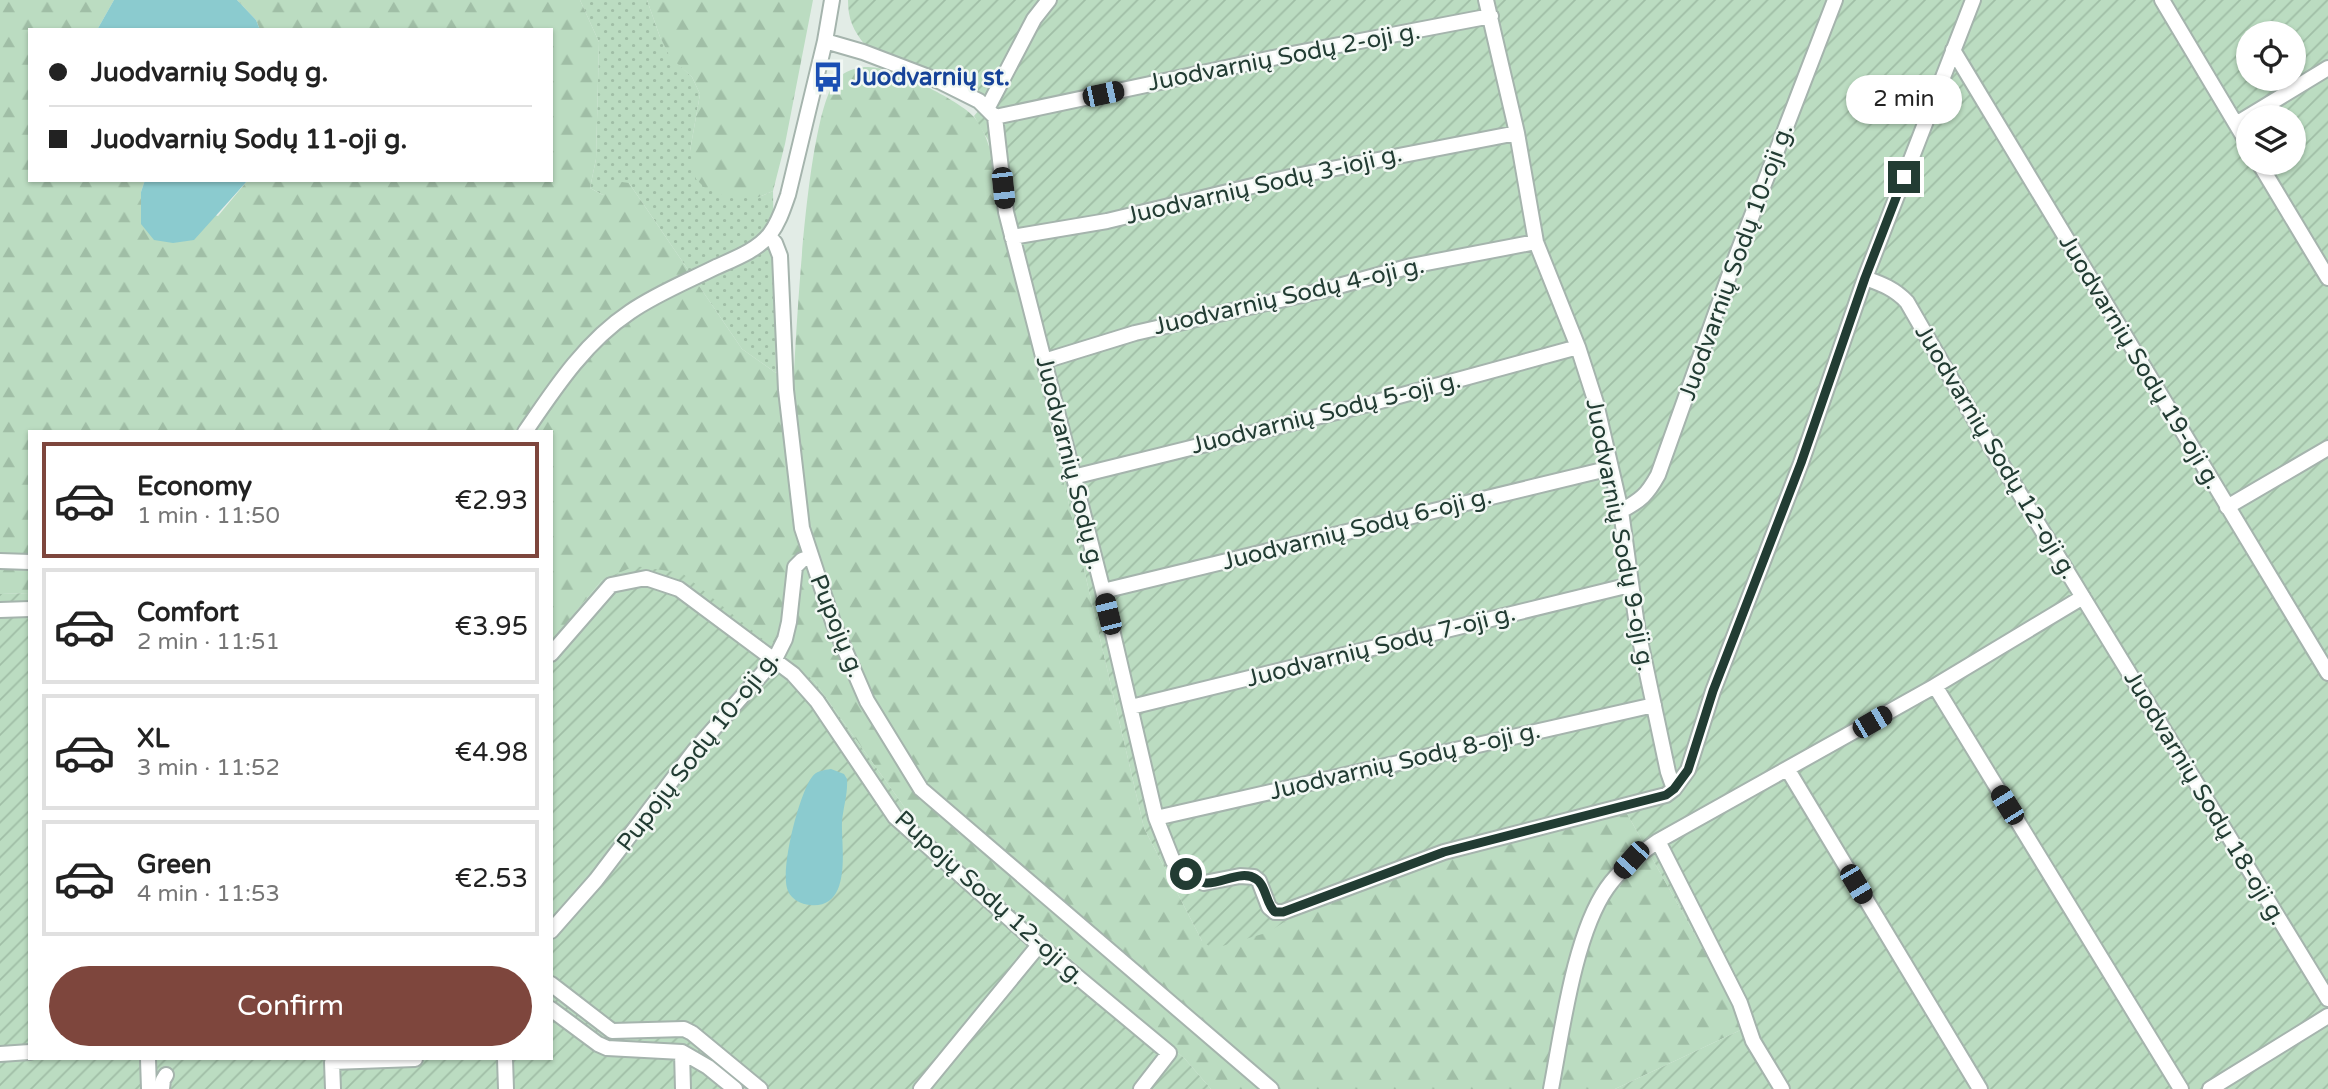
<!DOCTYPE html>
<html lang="en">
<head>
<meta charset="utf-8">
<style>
  :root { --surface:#fff; --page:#f2f2f2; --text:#222; --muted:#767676; --line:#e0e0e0; --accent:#7e463d }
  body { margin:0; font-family:"Varela Round",sans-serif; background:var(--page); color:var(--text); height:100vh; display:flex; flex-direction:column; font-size:26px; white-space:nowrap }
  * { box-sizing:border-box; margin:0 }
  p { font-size:23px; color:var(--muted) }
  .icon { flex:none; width:38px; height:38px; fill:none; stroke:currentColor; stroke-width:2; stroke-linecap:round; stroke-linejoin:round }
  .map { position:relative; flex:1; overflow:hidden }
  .side { position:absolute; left:28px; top:430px; width:525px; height:630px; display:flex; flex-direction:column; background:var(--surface); border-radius:0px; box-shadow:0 2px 5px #0004 }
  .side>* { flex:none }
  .banner { position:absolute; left:28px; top:28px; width:525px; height:154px; border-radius:0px; box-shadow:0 2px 5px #0004; display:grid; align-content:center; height:154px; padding:0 21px; background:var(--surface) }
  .buttons { position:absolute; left:2236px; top:21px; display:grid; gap:14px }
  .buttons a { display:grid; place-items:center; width:70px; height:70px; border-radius:50%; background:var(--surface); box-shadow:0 2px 5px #0004; font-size:35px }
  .end { position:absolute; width:32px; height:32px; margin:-16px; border:9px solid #223c33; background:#fff; box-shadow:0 0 0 4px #fff }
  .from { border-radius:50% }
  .bubble { position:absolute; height:49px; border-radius:24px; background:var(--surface); box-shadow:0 2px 5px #0004; font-size:23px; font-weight:600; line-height:49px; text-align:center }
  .car { position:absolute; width:21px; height:42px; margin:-21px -10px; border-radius:9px; box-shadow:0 0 5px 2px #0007; background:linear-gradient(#222 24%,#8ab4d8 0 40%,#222 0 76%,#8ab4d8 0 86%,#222 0) }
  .banner b { display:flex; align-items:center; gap:24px; height:66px; font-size:26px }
  .banner b+b { border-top:2px solid var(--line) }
  .banner i { width:18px; height:18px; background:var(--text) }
  ul { padding:12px 0 0; list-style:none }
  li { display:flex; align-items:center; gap:21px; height:116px; margin:0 14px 10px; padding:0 7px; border:4px solid var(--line); border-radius:0px }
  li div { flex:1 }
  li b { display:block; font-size:26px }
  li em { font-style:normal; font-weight:600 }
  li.current { border-color:var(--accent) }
  li>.icon { width:63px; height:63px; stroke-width:1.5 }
  .primary-button { display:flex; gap:14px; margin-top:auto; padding:14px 21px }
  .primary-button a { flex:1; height:80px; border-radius:42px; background:var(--accent); color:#fff; font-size:28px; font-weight:600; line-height:80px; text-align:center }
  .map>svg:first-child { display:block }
</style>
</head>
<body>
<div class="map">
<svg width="2328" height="1089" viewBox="0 0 2328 1089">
  <defs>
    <pattern id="grass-dots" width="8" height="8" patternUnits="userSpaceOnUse" patternTransform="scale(1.75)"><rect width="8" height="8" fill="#bbdcc1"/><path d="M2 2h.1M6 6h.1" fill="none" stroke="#a0bea6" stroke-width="1.8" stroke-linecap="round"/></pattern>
    <pattern id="forest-firs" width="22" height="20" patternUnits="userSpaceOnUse" patternTransform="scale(1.75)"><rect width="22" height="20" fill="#bbdcc1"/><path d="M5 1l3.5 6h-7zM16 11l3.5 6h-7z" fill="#a0bea6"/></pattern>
    <pattern id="garden-furrows" width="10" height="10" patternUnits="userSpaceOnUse" patternTransform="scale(1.75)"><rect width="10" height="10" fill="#bbdcc1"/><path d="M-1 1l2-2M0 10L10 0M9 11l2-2" fill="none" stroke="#a0bea6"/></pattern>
  </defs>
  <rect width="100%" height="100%" fill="#e2ece6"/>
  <path fill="url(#grass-dots)" d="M580 0H647L660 37 670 56 692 77 700 94 690 151 759 197 773 191 776 373 742 349 629 183 603 195 590 188 596 159 599 42Z"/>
  <path fill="url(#forest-firs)" d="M0 0H114L97 30H30V180H145L141 192 218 216 248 180H551V30H260L256 20 237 0H580L599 42 596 159 590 188 603 195 615 181 629 183 742 349 776 373 794 372C797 324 807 100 840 76 869 56 897 74 925 86 938 92 964 106 974 117 995 140 1000 202 1006 233L1144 828 1202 941 1298 905 1449 857 1626 812 1747 1027 1615 1089H1211L1185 1059 918 826 814 681 602 580 551 642V432H30V593L0 594Z
    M647 0H813L785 144 773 191 759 197 731 198 705 188 696 179 690 151 700 94 692 77 670 57 660 37Z"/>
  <path fill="url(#garden-furrows)" fill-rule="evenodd" d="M848 0H2328V1089H1615L1747 1027 1626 812 1449 857 1298 905 1289 919 1269 932 1219 947 1209 946 1202 941 1144 828 1006 233 988 140 974 116 986 102 865 45C853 30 848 19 848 0ZM2249 33H2294V79H2249ZM2249 117H2294V163H2249Z
    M635 566 682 573 814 681 918 826 1185 1059 1211 1089H0V594L30 593V1059H551V642L602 580Z"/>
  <path fill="#8bcbcf" d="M114 0H237L256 20 260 30H97Z
    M145 180H248L194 240 173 243 154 240 141 224V192Z
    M831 769 844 774 847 779C848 794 843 808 842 822 841 847 853 909 810 905 801 904 792 900 788 891 779 872 799 794 812 777 816 771 824 770 831 769Z"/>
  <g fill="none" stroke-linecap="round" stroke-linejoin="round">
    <g stroke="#a5b4ad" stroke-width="18">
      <path id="street" d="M1486 0 1517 133 1536 242 1578 347 1596 403 1621 511 1637 626 1668 772 1674 789
        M2162 0 2249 146
        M825 41 863 52 939 81 979 101 995 117 1006 212 1103 591 1156 818 1173 861 1186 875 1204 883 1240 876 1254 877 1259 881 1269 907 1275 912H1283L1444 852 1666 795 1674 789 1688 770 1713 691 1801 463 1865 278 1973 0
        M1953 50 2328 673
        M987 109 1034 19 1049 0
        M995 117 1292 54 1491 16
        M2236 124 2328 68
        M2259 163 2328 278
        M769 236 775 243 780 256 786 390 802 528 834 625 867 701 921 789 1271 1089
        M1012 237 1107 221 1290 177 1517 133
        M1865 278C1882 284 1895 289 1907 302L1976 422 2328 999
        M1044 361 1135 333 1324 290 1411 266 1536 242
        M525 432C555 388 585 342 630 312 656 294 688 281 716 267 734 259 758 250 770 234 779 222 783 209 788 195L825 41 832 0
        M1073 477 1373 403 1578 347
        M2227 507 2328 448
        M1621 511C1641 500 1647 495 1658 475L1734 262 1835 0
        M0 561 30 562
        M1103 591 1611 468
        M0 610 30 609
        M551 654 611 585 646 578 679 589 793 674 817 701 895 817 1039 945 1169 1053 1141 1089
        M1935 686 2181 1089
        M1131 707 1630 585
        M1788 770 1980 1089
        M1156 818 1654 705
        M1658 841 1740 1003 1753 1041 1782 1089
        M551 931 596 880 695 750 775 659 785 639 789 622 795 567 802 560 810 557
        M551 984 612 1031 684 1029 692 1033 760 1089
        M551 1009 598 1044 607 1048 682 1052 708 1067 735 1089
        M682 1052 683 1089
        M0 1054 30 1052
        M148 1059 149 1089
        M505 1059 506 1089
        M162 1089 163 1080 166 1075
        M333 1089 332 1062 415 1059
        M921 1089 1039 945
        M1551 1089C1562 1032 1574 935 1607 888 1621 868 1639 854 1658 841L1935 686 2083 597
        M2210 1089 2328 1016"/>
    </g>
    <use href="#street" stroke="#fff" stroke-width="14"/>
  </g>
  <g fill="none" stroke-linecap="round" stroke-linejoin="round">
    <path stroke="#223c33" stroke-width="9" d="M1186 874C1192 878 1199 882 1206 883 1222 884 1242 869 1256 879 1266 885 1266 904 1275 912H1283L1444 852 1666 795 1674 789 1688 770 1713 691 1801 463 1865 278 1904 177"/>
  </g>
  <defs>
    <g id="bus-bare" transform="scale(2.415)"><path d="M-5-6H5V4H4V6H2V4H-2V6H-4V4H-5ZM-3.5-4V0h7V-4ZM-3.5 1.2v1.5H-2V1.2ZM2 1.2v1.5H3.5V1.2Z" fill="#1a4fb4" stroke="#f2f8f4" stroke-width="2.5" paint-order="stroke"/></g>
  </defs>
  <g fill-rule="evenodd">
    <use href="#bus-bare" x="828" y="77"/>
  </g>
  <g text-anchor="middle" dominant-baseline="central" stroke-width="5" stroke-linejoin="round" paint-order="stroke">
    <g font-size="24" fill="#223c33" stroke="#f2f8f4">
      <text transform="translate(1284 57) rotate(-11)">Juodvarnių Sodų 2-oji g.</text>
      <text transform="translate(1264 185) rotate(-13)">Juodvarnių Sodų 3-ioji g.</text>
      <text transform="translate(1736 262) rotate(-70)">Juodvarnių Sodų 10-oji g.</text>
      <text transform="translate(1289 296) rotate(-13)">Juodvarnių Sodų 4-oji g.</text>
      <text transform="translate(2140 362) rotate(59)">Juodvarnių Sodų 19-oji g.</text>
      <text transform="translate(1326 413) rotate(-14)">Juodvarnių Sodų 5-oji g.</text>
      <text transform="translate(1996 452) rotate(59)">Juodvarnių Sodų 12-oji g.</text>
      <text transform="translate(1070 463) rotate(76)">Juodvarnių Sodų g.</text>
      <text transform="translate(1357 529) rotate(-14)">Juodvarnių Sodų 6-oji g.</text>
      <text transform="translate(1620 535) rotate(79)">Juodvarnių Sodų 9-oji g.</text>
      <text transform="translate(837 626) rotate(68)">Pupojų g.</text>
      <text transform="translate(1381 646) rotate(-14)">Juodvarnių Sodų 7-oji g.</text>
      <text transform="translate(698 751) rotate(-52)">Pupojų Sodų 10-oji g.</text>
      <text transform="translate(1405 761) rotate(-13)">Juodvarnių Sodų 8-oji g.</text>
      <text transform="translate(2205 798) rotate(59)">Juodvarnių Sodų 18-oji g.</text>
      <text transform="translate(990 898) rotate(42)">Pupojų Sodų 12-oji g.</text>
    </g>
    <g font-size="24" font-weight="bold" fill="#164399" stroke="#f2f8f4" text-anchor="start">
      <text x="851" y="77">Juodvarnių st.</text>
    </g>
  </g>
</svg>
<div class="buttons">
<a><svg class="icon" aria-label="locate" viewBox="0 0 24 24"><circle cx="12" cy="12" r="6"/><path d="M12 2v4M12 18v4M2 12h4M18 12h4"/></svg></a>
<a><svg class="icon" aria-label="layers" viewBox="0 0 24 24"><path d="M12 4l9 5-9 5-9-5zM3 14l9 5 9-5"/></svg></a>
</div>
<i class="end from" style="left:1186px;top:874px"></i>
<i class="end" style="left:1904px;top:177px"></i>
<div class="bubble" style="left:1846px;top:75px;width:116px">2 min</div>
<i class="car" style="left:1103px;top:94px;rotate:78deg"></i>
<i class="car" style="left:1003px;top:188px;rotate:174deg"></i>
<i class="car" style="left:1108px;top:614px;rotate:346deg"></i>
<i class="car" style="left:1872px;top:722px;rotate:60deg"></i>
<i class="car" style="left:2007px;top:805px;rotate:328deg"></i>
<i class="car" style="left:1631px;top:860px;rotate:222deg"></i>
<i class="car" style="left:1856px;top:884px;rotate:149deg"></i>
<div class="banner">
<b><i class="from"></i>Juodvarnių Sodų g.</b>
<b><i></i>Juodvarnių Sodų 11-oji g.</b>
</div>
<section class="side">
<ul>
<li class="current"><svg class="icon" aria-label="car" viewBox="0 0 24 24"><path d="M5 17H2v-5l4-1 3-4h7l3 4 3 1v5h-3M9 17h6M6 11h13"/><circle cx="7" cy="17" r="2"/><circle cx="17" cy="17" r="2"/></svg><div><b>Economy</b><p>1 min · 11:50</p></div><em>€2.93</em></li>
<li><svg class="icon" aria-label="car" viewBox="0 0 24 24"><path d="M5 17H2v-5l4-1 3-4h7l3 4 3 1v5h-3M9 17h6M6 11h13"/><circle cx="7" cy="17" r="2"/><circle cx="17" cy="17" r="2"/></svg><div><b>Comfort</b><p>2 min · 11:51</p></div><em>€3.95</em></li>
<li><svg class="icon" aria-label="car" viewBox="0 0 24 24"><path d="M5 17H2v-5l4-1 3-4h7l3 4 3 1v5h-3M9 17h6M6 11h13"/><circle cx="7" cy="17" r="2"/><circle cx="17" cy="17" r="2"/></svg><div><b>XL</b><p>3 min · 11:52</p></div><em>€4.98</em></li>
<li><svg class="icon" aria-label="car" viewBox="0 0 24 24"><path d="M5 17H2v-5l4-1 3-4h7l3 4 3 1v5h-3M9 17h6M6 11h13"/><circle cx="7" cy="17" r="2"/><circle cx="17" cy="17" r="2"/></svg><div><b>Green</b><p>4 min · 11:53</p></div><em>€2.53</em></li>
</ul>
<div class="primary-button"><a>Confirm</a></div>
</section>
</div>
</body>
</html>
